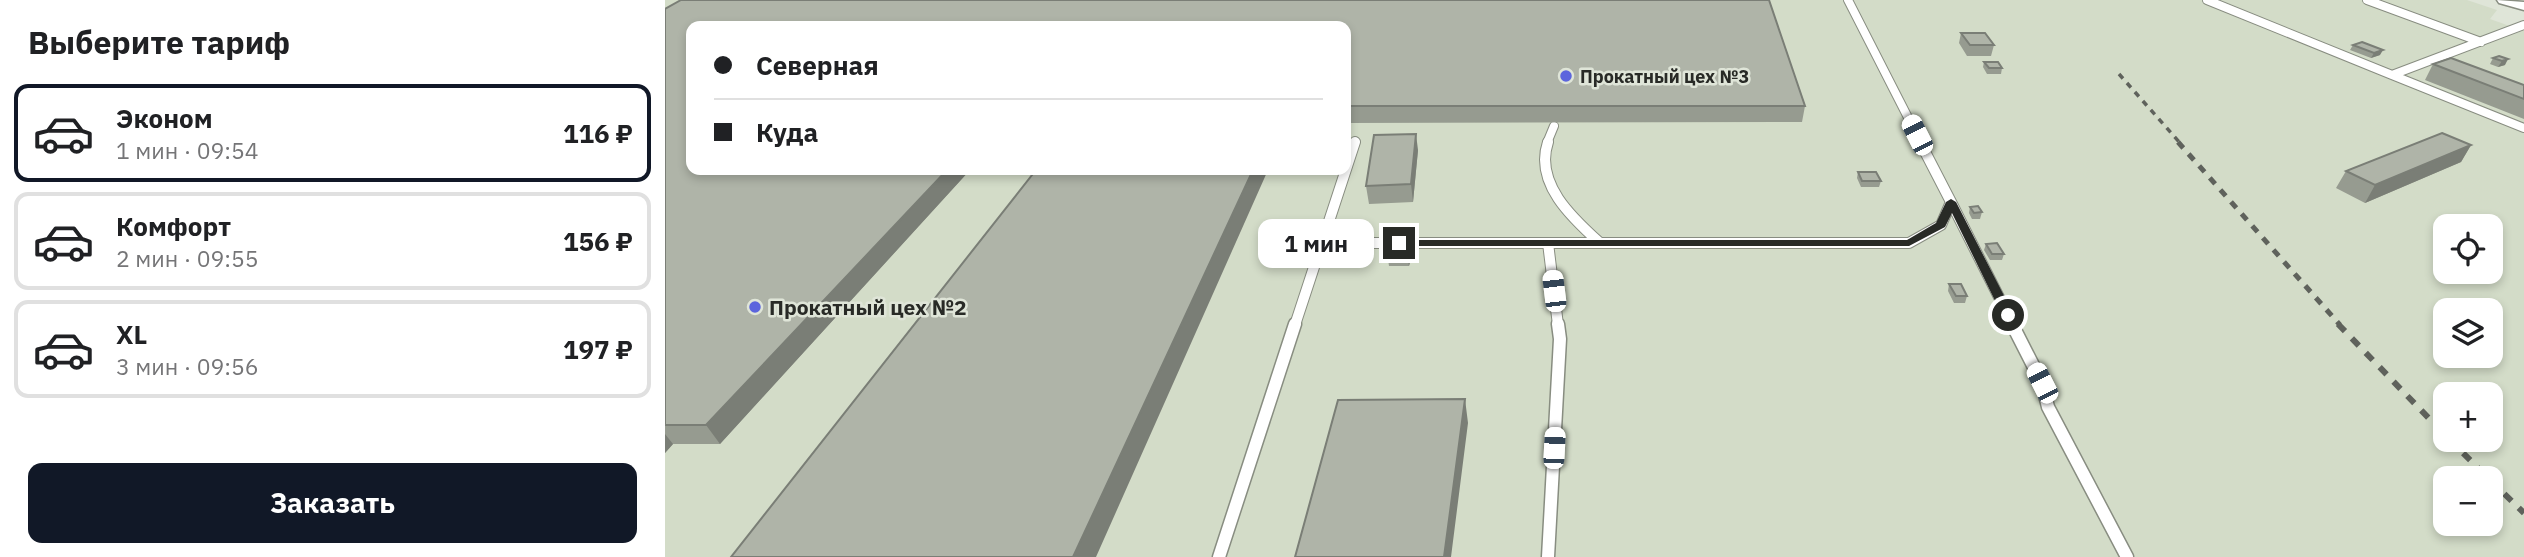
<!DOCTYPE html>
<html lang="ru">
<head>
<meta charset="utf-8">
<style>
  :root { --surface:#fff; --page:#f2f2f2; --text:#202124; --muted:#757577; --line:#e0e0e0; --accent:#111827 }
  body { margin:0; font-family:"IBM Plex Sans",sans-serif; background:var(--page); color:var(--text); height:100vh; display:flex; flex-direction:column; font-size:26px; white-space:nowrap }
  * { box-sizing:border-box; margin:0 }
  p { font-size:23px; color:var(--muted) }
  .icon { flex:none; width:38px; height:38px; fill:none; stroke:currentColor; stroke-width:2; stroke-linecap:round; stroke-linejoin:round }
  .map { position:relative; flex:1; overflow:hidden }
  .details { display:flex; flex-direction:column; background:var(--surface); width:665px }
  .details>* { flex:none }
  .top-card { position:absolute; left:21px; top:21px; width:665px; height:154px; border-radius:14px; box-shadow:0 4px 10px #0003; display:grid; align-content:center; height:154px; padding:0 28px; background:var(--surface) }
  .fabs { position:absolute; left:1768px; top:214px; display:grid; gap:14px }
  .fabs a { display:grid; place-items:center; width:70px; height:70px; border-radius:14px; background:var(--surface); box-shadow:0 4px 10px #0003; font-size:35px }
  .end { position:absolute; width:32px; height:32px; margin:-16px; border:9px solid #282a26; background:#fff; box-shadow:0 0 0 4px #fff }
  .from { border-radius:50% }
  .bubble { position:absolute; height:49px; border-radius:14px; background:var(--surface); box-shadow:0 4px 10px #0003; font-size:23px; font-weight:700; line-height:49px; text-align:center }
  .car { position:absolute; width:21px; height:42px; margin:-21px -10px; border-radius:9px; box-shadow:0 0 5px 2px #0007; background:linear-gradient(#fff 24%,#345 0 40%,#fff 0 76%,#345 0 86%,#fff 0) }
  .top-card b { display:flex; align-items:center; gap:24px; height:66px; font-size:26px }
  .top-card b+b { border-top:2px solid var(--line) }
  .top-card i { width:18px; height:18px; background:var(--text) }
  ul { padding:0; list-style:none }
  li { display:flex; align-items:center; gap:21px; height:98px; margin:0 14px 10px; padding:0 14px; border:4px solid var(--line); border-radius:14px }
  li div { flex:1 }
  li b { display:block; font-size:26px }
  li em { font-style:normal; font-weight:700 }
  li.active { border-color:var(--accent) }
  li>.icon { width:63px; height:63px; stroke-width:1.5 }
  h2 { padding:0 28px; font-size:32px; line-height:84px }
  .cta { display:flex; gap:14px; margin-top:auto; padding:14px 28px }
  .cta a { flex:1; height:80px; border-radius:14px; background:var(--accent); color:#fff; font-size:28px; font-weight:700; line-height:80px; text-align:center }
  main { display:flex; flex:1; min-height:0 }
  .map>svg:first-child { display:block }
</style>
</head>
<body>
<main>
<section class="details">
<h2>Выберите тариф</h2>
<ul>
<li class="active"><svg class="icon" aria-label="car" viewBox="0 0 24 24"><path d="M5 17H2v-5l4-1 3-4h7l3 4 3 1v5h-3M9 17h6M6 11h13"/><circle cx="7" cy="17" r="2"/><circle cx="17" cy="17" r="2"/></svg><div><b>Эконом</b><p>1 мин · 09:54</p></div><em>116 ₽</em></li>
<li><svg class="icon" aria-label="car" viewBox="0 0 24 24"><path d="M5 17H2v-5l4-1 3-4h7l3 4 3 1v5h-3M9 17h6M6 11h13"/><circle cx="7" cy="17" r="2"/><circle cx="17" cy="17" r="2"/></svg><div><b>Комфорт</b><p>2 мин · 09:55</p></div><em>156 ₽</em></li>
<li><svg class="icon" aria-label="car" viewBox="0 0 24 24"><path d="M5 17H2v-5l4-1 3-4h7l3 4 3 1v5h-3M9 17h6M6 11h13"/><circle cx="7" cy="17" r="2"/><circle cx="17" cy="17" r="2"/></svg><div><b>XL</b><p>3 мин · 09:56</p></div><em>197 ₽</em></li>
</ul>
<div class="cta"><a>Заказать</a></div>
</section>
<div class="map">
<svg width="1859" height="557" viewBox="0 0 1859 557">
  <rect width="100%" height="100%" fill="#dfe5d8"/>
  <path fill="#d3dcc8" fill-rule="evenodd" d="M0 0H1802L1832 10 1825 19 1859 31V557H0ZM26 26H681V170H26ZM1780 226H1825V271H1780ZM1780 310H1825V355H1780ZM1780 394H1825V439H1780ZM1780 478H1825V523H1780Z"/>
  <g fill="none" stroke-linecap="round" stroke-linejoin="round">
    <g stroke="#888d81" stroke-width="10">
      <path id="lane-far2" d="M1183 0 1256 143
        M1542 0 1727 75 1859 25
        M1702 0 1816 42
        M1727 75 1859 128
        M882 143 889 126"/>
    </g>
    <g stroke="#888d81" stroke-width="12">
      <path id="lane-far1" d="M883 142C869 183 907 218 935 243
        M1286 202 1348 325
        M659 243H1244L1276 225 1286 202 1255 142
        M883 243 893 325
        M630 325 690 142"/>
    </g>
    <g stroke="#888d81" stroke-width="15">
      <path id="lane" d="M1347 324 1377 383 1383 407 1462 557
        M554 557 630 324
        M883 557 895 339 893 324"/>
    </g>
    <g stroke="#888d81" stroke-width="3">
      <path id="street" d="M1832 0 1859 2V10L1834 3Z"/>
    </g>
    <use href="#lane-far2" stroke="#fff" stroke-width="8"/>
    <use href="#lane-far1" stroke="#fff" stroke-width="10"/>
    <use href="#lane" stroke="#fff" stroke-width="12"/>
    <use href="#street" fill="#fff" fill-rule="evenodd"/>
    <path stroke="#5f625c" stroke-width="3.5" stroke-dasharray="6 6" stroke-linecap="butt" d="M1454 74 1515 143"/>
    <path stroke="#5f625c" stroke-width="5" stroke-dasharray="8 8" stroke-linecap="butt" d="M1513 142 1675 325"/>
    <path stroke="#5f625c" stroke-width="6" stroke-dasharray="10 10" stroke-linecap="butt" d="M1673 324 1780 435
      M1784 439 1823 478
      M1825 480 1859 513"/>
  </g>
  <path fill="#969b90" d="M16 0H1104L1140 106 1137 122 681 123V26H26V170H305L55 444H8L0 453V9Z
    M1296 33 1329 45 1326 56H1302L1294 43Z
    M1688 45 1715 55 1706 58 1685 50Z
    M1834 56 1840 65 1833 67 1825 64 1828 58Z
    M1319 62 1337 68 1336 74H1322L1318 67Z
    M1768 64 1859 85V119L1760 80Z
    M1806 145 1796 162 1700 203 1671 188 1681 171Z
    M753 150 748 202 704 204 701 186Z
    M1193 172 1216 181 1214 187H1196L1192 178Z
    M1305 207 1317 212 1315 219H1307L1304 213Z
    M1321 244 1339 254 1337 260H1325L1319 250Z
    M747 255 744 266H724L723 259Z
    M1284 284 1302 296 1300 303H1289L1283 291Z"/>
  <path fill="#7a7e76" d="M1718 50 1715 55 1706 58 1709 53Z
    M1843 59 1840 65 1833 67 1837 61Z
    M751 134 753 150 748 202 746 184Z
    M1806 145 1796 162 1700 203 1710 185Z
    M282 170H305L55 444 41 425Z
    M588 170H603L431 557H408Z
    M746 248 747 255 744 266 743 260Z
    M800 399 803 423 786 557H779Z
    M0 434 8 444 0 453Z"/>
  <path fill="#afb4a8" stroke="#7a7e76" stroke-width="2" d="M16 0H1104L1140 106H681V26H26V170H282L41 425H0V9Z
    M1296 33H1320L1329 45H1305Z
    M1697 42 1718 50 1709 53 1688 45Z
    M1834 56 1843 59 1837 61 1828 58Z
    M1786 58 1859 85V99L1768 64Z
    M1319 62H1333L1337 68H1324Z
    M1777 133 1806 145 1710 185 1681 171Z
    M751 134 746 184 701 186 709 135Z
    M371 170H588L408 557H66Z
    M1193 172H1211L1216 181H1197Z
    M1313 206 1317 212 1309 213 1305 207Z
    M1332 243 1339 254H1327L1321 244Z
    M727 248H746L743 260 723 259Z
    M1284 284H1296L1302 296H1291Z
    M800 399 779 557H630L673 400Z"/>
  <path fill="#282a26" d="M1286 199 1291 202 1349 315 1348 318 1337 315 1287 213 1280 227 1244 246H734L728 243 734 240H1242L1271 223 1281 202Z"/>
  <g fill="#5c65dd" stroke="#dfe5d8" stroke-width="2.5">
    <circle cx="901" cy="76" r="7"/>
    <circle cx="90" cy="307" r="7"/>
  </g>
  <g text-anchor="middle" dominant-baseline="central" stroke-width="5" stroke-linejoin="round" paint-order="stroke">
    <g font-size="18" font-weight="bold" fill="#282a26" stroke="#dfe5d8" text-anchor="start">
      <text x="915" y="76">Прокатный цех №3</text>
    </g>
    <g font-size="21" font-weight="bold" fill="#282a26" stroke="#dfe5d8" text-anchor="start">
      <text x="104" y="307">Прокатный цех №2</text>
    </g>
  </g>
</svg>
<div class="fabs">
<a><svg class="icon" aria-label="locate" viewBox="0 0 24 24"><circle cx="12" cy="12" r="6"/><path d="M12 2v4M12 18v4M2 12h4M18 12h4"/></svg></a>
<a><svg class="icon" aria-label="layers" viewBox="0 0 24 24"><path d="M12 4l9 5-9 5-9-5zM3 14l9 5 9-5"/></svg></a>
<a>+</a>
<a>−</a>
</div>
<i class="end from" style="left:1343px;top:315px"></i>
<i class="end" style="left:734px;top:243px"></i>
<div class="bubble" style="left:593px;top:219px;width:116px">1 мин</div>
<i class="car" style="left:1252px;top:135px;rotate:333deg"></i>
<i class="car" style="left:889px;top:291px;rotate:353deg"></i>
<i class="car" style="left:1377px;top:383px;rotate:333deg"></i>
<i class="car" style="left:889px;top:448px;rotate:3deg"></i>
<div class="top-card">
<b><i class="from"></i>Северная</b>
<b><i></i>Куда</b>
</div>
</div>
</main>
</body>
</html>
